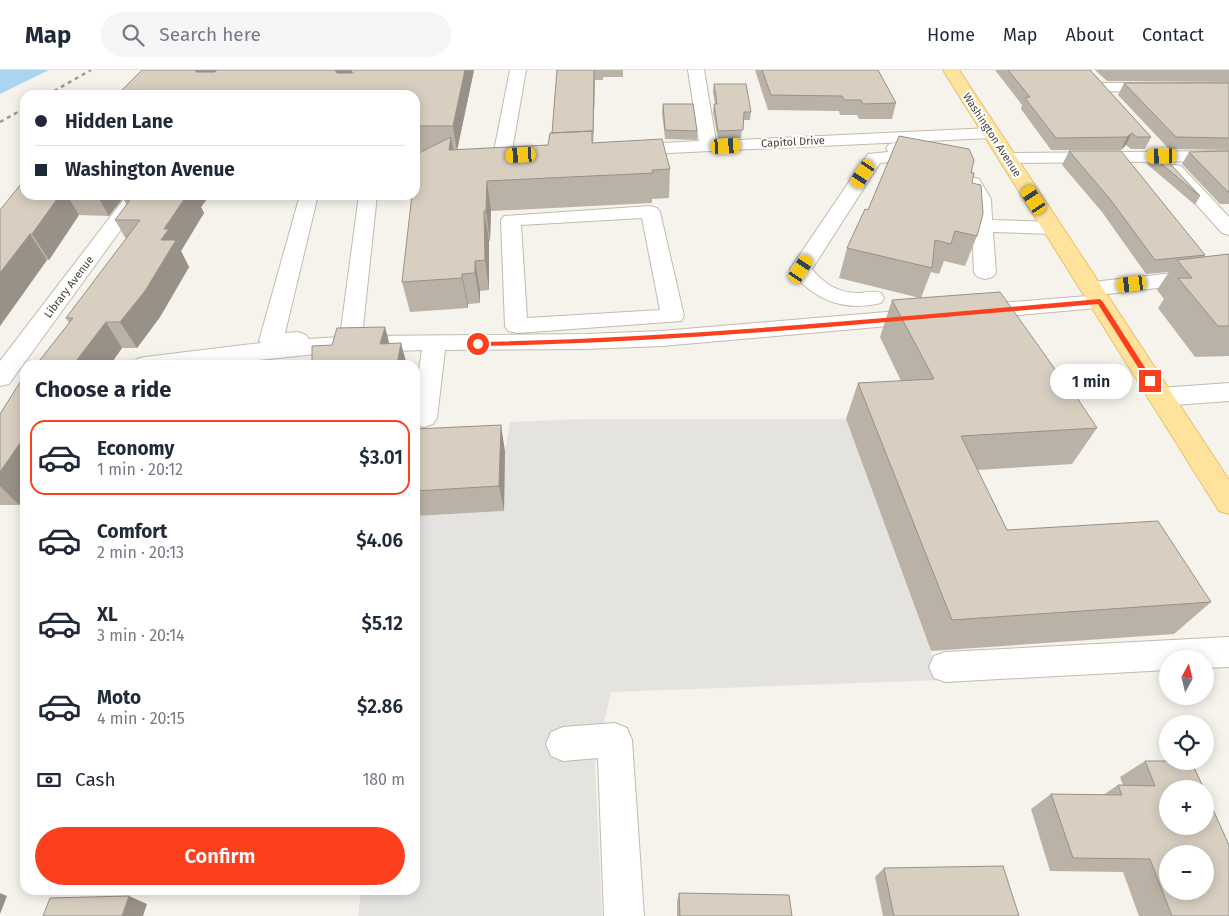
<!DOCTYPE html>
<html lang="en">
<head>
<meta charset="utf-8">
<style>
  :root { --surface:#fff; --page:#f6f6f7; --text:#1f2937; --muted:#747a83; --line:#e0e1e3; --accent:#fc3f1d }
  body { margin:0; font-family:"Fira Sans",sans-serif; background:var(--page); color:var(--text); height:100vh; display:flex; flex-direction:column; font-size:19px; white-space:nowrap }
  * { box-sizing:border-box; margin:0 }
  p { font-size:16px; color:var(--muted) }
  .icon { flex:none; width:28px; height:28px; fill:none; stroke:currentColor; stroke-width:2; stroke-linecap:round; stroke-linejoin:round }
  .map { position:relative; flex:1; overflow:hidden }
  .details { position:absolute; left:20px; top:290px; width:400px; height:535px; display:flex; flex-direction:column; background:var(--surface); border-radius:15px; box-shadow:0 2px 12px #0003 }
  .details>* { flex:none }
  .top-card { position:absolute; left:20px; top:20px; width:400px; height:110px; border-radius:15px; box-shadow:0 2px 12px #0003; display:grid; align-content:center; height:110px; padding:0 15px; background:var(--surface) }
  .needle { width:32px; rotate:7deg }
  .fabs { position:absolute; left:1159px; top:580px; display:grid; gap:10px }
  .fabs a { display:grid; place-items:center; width:55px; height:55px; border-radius:50%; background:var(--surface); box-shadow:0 2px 12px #0003; font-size:25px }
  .end { position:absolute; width:22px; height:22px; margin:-11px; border:6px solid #fc3f1d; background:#fff; box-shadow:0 0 0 2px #fff }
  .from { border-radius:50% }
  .bubble { position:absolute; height:35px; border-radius:18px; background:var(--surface); box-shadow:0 2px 12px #0003; font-size:16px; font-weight:600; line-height:35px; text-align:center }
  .car { position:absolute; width:15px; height:30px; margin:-15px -8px; border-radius:6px; box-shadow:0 0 4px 1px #0007; background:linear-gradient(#f5c518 24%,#345 0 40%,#f5c518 0 76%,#345 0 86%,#f5c518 0) }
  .top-card b { display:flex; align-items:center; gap:18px; height:48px; font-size:19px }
  .top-card b+b { border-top:1px solid var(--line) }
  .top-card i { width:12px; height:12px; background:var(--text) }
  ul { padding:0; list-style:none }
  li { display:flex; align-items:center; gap:15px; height:75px; margin:0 10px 8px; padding:0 5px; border:2px solid transparent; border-radius:15px }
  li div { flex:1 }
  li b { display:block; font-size:19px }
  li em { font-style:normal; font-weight:600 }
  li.active { border-color:var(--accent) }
  li>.icon { width:45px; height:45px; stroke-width:1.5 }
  h2 { padding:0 15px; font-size:22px; line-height:60px }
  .pay { display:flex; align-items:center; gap:12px; height:55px; padding:0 15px; font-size:19px }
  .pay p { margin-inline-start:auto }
  .cta { display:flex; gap:10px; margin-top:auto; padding:10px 15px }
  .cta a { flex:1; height:58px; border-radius:30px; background:var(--accent); color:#fff; font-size:20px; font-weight:600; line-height:58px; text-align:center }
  header { display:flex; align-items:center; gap:30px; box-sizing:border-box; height:70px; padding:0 25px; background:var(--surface); border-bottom:1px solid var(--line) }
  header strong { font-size:24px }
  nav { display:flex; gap:28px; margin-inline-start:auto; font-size:18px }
  .search { width:350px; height:45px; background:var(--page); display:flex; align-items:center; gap:12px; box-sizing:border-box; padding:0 18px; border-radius:28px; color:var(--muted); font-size:19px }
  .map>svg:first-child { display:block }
</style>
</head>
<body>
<header>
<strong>Map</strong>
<div class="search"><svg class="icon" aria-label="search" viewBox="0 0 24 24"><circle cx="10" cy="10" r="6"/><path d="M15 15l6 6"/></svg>Search here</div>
<nav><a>Home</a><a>Map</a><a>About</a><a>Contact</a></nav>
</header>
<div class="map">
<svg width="1229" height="846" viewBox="0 0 1229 846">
  <rect width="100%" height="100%" fill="#f6f3ec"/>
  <path fill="#e5e3e0" d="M582 349H846L941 610 611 622 595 693 602 846H358L361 820H415V446L504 441 505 381 510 352Z"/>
  <path fill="#a9d4f2" d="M0 0H49L0 24Z"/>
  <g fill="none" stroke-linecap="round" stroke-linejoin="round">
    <g stroke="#c2bbae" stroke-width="2">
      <path id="minor" d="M510 0H526L511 86 508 90 502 91 496 90 493 86Z
        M688 0H704L716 71 991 58 997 59 1000 63 997 67 991 68 626 85 620 84 617 80 620 76 626 75 699 71Z
        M1101 13H1229V23L1095 21 1093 18 1095 15Z
        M895 73 901 74 909 86 906 90 880 93 812 199C824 214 840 224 861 223 868 222 873 221 881 223L884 228 881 233C844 242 812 230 790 199L868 84 888 82 886 78 889 74Z
        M1229 81V91L1007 93 1001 92 998 88 1001 84 1007 83Z
        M1175 95 1181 96 1229 147V165L1222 163 1169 104 1166 100 1169 96Z
        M972 107 979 109 991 129 992 150 1052 152 1059 154 1062 158 1059 162 1052 164 993 162 996 203 992 207 985 209 978 207 974 203 971 129 963 113 965 109Z
        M127 125H146L9 314 0 316V291Z
        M300 125H318L285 263 298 262 306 265 309 269 340 267 359 125H377L362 266 586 264 662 261 922 239 930 241 933 246 930 251 922 253 662 276 586 279 445 280 437 348 433 354 424 357 415 354V325L422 280 316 284 211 295H133L137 289 145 287 261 273 259 271Z
        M650 136 657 138 660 142 684 246 681 251 518 263 508 261 505 256 501 150 504 146ZM642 148 660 240 527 248 521 155Z
        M1229 197V209L1092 226 1084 224 1081 219 1084 214 1092 212Z
        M1100 225 1108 227 1111 232 1108 237 975 249 967 247 964 242 967 237 975 235Z
        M1229 313V331L1160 336 1151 333 1148 327 1151 321 1160 318Z
        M1229 567V597L1205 598V589H1168V600L945 612 934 608 929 597 934 586 945 582Z
        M615 653 627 658 632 670 644 846H604L598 688 563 691 551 686 546 674 551 662 563 657Z"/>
    </g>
    <g stroke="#e6c16a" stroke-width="2">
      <path id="major" d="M943 0H959L1229 410V444L1219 441Z"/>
    </g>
    <use href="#minor" fill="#fff" fill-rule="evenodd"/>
    <use href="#major" fill="#ffe39c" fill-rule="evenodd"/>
    <path stroke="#9a9a9a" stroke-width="2.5" stroke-dasharray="4 4" stroke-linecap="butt" d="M47 25 91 0
      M0 52 25 38"/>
  </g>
  <path fill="#bab2a6" d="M142 0H353L351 3H353L355 0H474L457 80 548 75 552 63 557 0H623V7H603V10H595L593 73 670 99 669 128 652 129V133L491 141 490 171H489V220L480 221V233L468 234V238L410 242 402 212 423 81H415V25H117Z
    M755 0H878L896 33 892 49H859L857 45H840L839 41 768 40Z
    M995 0H1090L1151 67 1145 79H1131L1126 75 1121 80H1051L1021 39 1022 35Z
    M1095 0H1229V12L1107 11Z
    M1124 13H1229V80L1169 79 1118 25Z
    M714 14 751 42 750 50H743L741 68 718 69 713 42 714 34H715L713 22Z
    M663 34 697 61V70L665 69 662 42Z
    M1069 81 1205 185 1204 187 1229 184V286L1195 287 1158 238 1164 229 1157 220 1169 202 1146 204 1102 142 1062 95Z
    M1229 81V134H1220L1182 94 1189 82Z
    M1152 86 1200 126 1195 135 1147 94Z
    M971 103 977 166 965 196 944 191 939 204 931 202 921 228 1097 358 1072 394 977 400 1007 460 1211 532 1174 564 931 581 846 349 858 313 901 311 880 267 892 230 920 228 839 208 847 178 868 140Z
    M25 125H210L201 137 204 143 181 181 189 197 160 247 137 278H122L110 295H36L69 253 66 248 126 169 115 150 127 135 123 128 109 146 79 145 49 190H47L0 256V140Z
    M25 308V426L19 435H0V344Z
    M415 359 505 381 504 441 415 446Z
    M1145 691 1229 846H1139L1123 802 1050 801 1031 739 1051 724 1103 725 1118 715H1123L1120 707Z
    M884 798 1019 846H883L875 807Z
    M679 823 792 846H677V831Z"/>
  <path fill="#979187" d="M196 0H225L206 24 196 2Z
    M335 0H353L342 23Z
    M465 0H474L457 81 453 56Z
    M595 0V10L593 75V62Z
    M1132 63 1126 75 1121 80 1127 67Z
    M451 67 456 96 449 80Z
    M487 111 491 141 490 171 486 141Z
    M60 125H67L79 145 49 190 32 164Z
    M97 125H121L123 128 109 146Z
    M187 125H210L201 137 204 143 181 181 189 197 160 247 137 278 120 252 161 170 164 159Z
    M484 141 489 171V220L485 190Z
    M30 164 47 190 0 256V203Z
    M475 191 480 221V233L475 203Z
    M462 204 468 234V238L462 208Z
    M106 252 122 278 110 295H73Z
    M385 257 392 283 380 274Z
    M401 273 407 295H397Z
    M501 355 505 381 504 441 499 416Z
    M25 366V426L19 435 0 416V402Z
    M0 823 7 826 0 844Z
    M129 826 147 834 143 846H122Z"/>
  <path fill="#d8cfc1" stroke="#979187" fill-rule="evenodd" d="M142 0H196V2H215L217 0H335L337 3H353L355 0H465L453 56H415V25H412V23H325L324 25H117Z
    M557 0H594L593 62 592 61 552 63Z
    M762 0H878L896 33 863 34 861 30H844L842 26 771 25Z
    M1008 0H1090L1151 67H1137L1132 63 1127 67 1056 68 1025 28 1030 27Z
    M1124 13H1229V68L1176 67Z
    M714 14H746L751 42H744L743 60 718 61 714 34H717Z
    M663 34H693L697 61 665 60Z
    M592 61V73L662 69 670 99 652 100 653 103 487 111 486 141H484L485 190 475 191V203L462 204V208L402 212 412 125H415V102L417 84 451 67 449 80 548 75 550 63Z
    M899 66 969 79 974 90 971 103H974L972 113 981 115 983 144 977 166 955 161 951 174 935 170 932 198 847 178 865 139 868 140Z
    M1069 81H1121L1205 185 1155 190 1110 129Z
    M1229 81V122H1228L1189 82Z
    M1152 86H1163L1200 126Z
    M25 109V125H60L32 164H30L0 203V140Z
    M134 125H187L164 159H169L161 170H176L145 221 120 252H106L73 295H36L73 248H66L140 150H115Z
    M1229 184V256H1218L1178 208H1192L1177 190Z
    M1000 222 1057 302H1060L1097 358 961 366 1007 460 1158 451 1211 532 952 550 858 313 934 309 892 230Z
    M385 257 380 274 401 273 397 295H312V276L332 275 337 258Z
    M25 308V366L0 402V344L22 309Z
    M501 355 499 416 415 421V359Z
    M1145 691H1191L1204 719H1168V756H1205V722L1229 775V846H1172L1150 789 1073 788 1051 724 1122 725 1118 715 1155 716ZM1168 784H1205V821H1168Z
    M1003 796 1019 846H894L884 798Z
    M679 823 789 825 792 846H680Z
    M129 826 122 846H43L50 828Z"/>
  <path fill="#fc3f1d" d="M1100 229 1103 232 1153 310V313H1148L1098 234C891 251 685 273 478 276L474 274 478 272C686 268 893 247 1100 229Z"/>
  <g text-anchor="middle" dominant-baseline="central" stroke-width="4.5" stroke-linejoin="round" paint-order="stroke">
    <g font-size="11" fill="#4b4439" stroke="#fff">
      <text transform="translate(992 65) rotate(57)">Washington Avenue</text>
      <text transform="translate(793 72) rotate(-3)">Capitol Drive</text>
      <text transform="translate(69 217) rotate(-53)">Library Avenue</text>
    </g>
  </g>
</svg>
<div class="fabs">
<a><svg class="needle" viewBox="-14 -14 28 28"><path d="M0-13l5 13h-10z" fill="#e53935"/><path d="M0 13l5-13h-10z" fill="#747a83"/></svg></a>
<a><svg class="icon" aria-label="locate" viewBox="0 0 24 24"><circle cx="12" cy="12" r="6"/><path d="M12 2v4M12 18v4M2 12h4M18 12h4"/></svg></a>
<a>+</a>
<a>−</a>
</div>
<i class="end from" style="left:478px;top:274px"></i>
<i class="end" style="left:1150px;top:311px"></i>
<div class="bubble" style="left:1050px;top:294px;width:82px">1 min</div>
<i class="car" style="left:726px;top:76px;rotate:87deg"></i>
<i class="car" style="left:521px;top:85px;rotate:267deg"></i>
<i class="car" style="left:1162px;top:86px;rotate:269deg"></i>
<i class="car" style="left:863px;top:104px;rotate:213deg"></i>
<i class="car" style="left:1034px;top:130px;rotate:327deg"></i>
<i class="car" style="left:801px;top:199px;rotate:33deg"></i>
<i class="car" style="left:1132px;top:214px;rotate:263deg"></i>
<div class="top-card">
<b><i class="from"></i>Hidden Lane</b>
<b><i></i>Washington Avenue</b>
</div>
<section class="details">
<h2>Choose a ride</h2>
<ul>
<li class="active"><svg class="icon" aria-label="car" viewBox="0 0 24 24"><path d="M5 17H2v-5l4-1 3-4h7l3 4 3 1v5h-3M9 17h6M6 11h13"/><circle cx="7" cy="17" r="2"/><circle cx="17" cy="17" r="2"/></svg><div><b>Economy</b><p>1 min · 20:12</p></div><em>$3.01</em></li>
<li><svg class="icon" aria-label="car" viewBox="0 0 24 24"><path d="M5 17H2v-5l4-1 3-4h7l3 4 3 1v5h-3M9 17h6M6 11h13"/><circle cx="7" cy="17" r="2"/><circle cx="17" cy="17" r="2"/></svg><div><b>Comfort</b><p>2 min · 20:13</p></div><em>$4.06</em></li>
<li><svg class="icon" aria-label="car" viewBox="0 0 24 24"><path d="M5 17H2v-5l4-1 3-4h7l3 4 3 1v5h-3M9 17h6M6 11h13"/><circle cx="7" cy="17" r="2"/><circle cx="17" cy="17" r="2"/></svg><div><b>XL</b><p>3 min · 20:14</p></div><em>$5.12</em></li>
<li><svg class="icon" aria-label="car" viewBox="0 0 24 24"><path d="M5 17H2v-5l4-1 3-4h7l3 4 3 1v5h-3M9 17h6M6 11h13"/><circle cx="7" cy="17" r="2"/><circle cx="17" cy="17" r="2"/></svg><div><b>Moto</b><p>4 min · 20:15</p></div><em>$2.86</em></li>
</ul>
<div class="pay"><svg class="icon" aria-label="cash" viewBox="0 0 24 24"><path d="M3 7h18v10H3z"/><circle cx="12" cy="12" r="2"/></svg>Cash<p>180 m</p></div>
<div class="cta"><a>Confirm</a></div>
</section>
</div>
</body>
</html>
